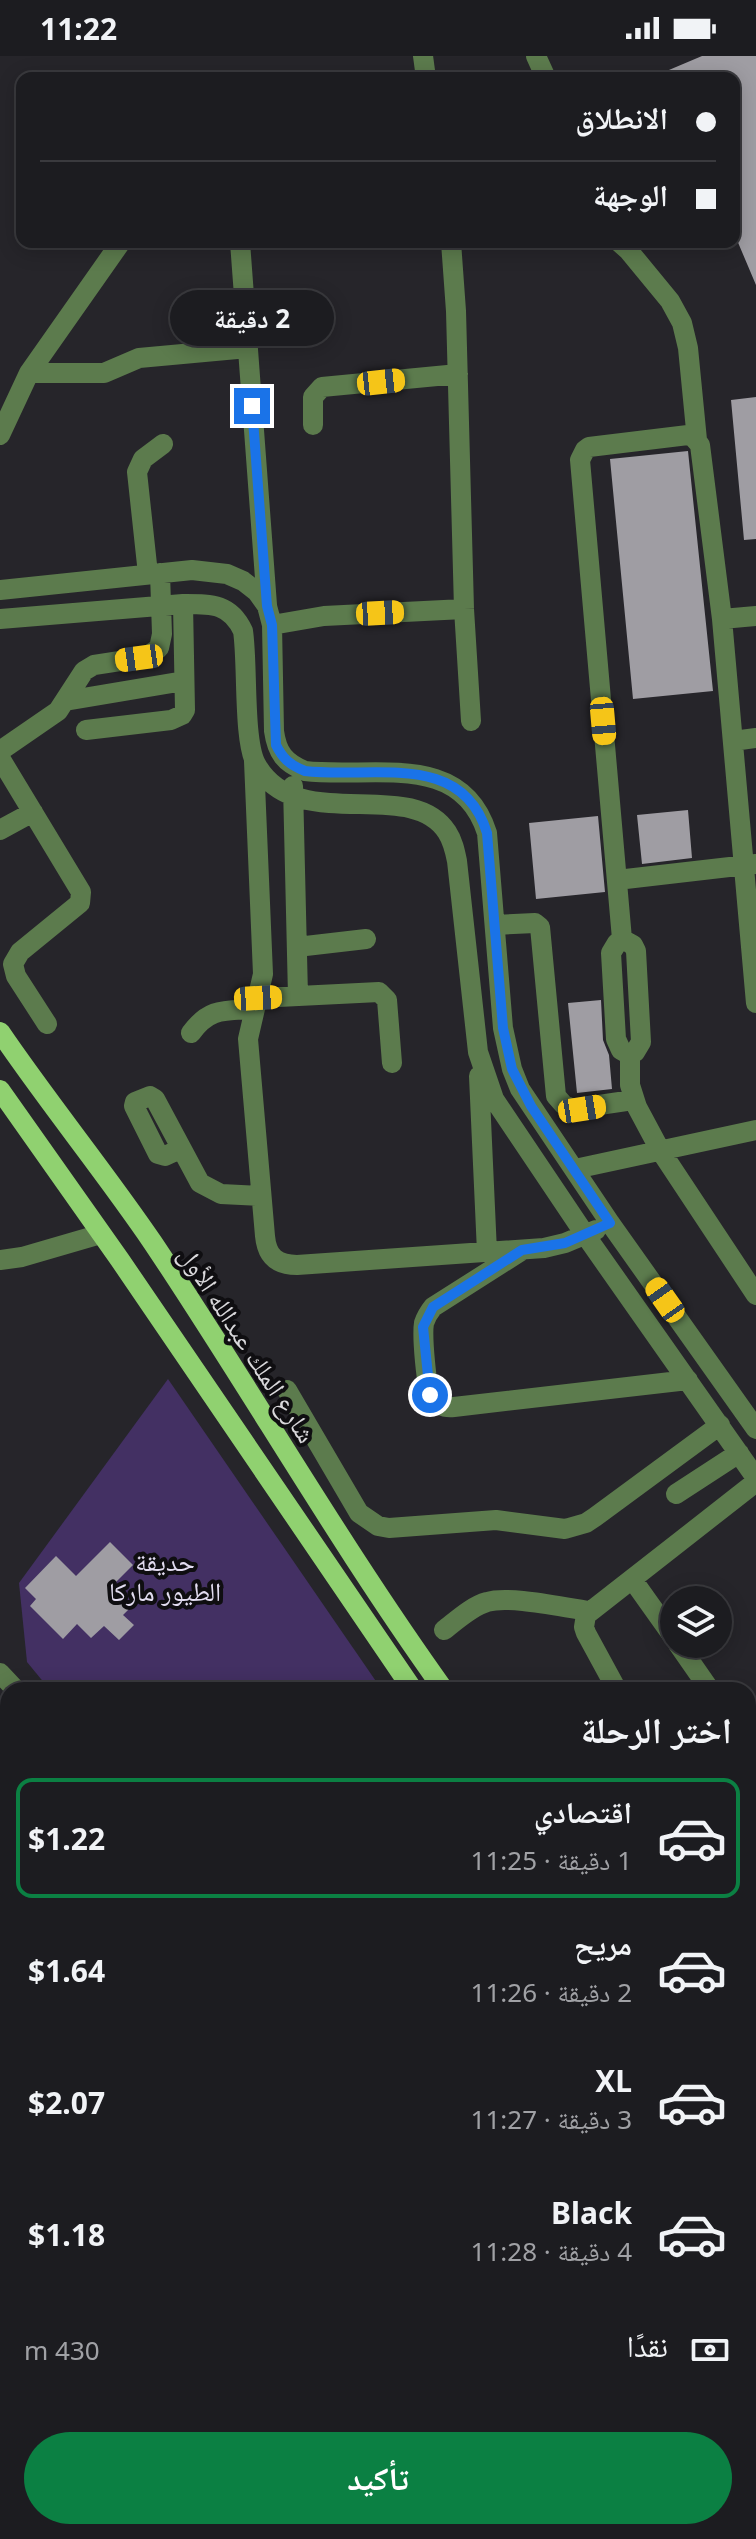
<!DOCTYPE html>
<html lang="ar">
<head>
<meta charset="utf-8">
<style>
  :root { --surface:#1c1c20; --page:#252529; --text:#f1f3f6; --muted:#a0a1a5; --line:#3a3a3e; --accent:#0b8043 }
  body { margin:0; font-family:"Noto Sans","Noto Naskh Arabic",sans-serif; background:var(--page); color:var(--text); direction:rtl; height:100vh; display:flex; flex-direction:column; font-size:30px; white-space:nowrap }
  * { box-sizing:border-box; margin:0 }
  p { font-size:26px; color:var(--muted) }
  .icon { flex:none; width:44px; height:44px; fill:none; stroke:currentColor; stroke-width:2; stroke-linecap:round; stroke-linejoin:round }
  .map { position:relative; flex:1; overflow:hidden; direction:ltr }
  .panel { position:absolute; left:0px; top:1626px; width:756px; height:858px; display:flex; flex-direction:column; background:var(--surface); border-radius:24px 24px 0 0; box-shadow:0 4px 20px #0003,0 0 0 2px var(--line); direction:rtl }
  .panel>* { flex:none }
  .banner { position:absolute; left:16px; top:16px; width:724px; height:176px; border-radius:16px; box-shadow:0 4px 20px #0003,0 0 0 2px var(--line); direction:rtl; display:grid; align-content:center; height:176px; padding:0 24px; background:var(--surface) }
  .tools { position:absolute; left:660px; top:1530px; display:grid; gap:16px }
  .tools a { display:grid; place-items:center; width:72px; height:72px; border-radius:50%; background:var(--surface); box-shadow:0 4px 20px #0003,0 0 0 2px var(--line); font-size:40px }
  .end { position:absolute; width:36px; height:36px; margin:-18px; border:10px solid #1a73e8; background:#fff; box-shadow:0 0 0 4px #fff }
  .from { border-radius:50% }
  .bubble { position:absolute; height:56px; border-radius:28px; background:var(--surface); box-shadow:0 4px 20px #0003,0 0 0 2px var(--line); font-size:26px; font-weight:700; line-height:56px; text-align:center; direction:rtl }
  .car { position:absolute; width:24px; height:48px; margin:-24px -12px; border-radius:10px; box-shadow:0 0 6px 2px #0007; background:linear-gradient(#f5c518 24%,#345 0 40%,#f5c518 0 76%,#345 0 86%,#f5c518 0) }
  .banner b { display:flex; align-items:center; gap:28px; height:76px; font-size:30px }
  .banner b+b { border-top:2px solid var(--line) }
  .banner i { width:20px; height:20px; background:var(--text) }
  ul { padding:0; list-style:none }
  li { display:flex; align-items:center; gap:24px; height:120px; margin:0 16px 12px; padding:0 8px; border:4px solid transparent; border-radius:16px }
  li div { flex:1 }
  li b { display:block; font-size:30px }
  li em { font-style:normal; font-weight:700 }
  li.on { border-color:var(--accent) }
  li>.icon { width:72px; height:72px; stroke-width:1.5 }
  h2 { padding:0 24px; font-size:36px; line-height:96px }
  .pay { display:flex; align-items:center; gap:20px; height:88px; padding:0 24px; font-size:30px }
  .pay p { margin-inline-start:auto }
  .primary-button { display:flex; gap:16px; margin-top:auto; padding:16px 24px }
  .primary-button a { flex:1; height:92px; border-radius:48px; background:var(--accent); color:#fff; font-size:32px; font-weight:700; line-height:92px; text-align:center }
  .status { display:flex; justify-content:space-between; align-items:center; height:56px; padding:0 40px; background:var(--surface); direction:ltr }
  .status svg { height:22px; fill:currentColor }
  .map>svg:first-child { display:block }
</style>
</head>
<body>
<div class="status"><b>11:22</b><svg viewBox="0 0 49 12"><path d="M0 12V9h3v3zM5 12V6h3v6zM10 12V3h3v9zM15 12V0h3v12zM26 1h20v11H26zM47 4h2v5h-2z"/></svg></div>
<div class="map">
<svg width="756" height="2483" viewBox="0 0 756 2483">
  <rect width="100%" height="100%" fill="#26252a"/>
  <path fill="#433063" d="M168 1323 382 1634H50L27 1606 19 1527Z"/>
  <path fill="#9f9da3" d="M702 0H756V229L734 177V22H650Z
    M756 341V483L744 484 731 344Z
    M688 395 713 635 633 643 610 403Z
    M688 754 692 802 642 808 637 759Z
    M598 760 605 836 536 843 529 767Z
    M601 944 603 984 609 999 612 1033 577 1037 568 947Z
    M110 1486 133 1509 112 1530 132 1550 123 1559 134 1569 119 1584 104 1570 91 1582 77 1568 63 1583 30 1550 36 1543 25 1532 56 1500 76 1520Z"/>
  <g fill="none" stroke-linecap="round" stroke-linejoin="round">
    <path stroke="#5c7b4d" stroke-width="20" d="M423 0 426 22
      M536 0 546 22
      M240 186 267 549
      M451 186 456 255 464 553 471 665
      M619 186 628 194 670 245 682 267 688 292 697 384
      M29 317H104L139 302 248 292
      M313 369V341L322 331 458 318
      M0 379 29 317 121 186
      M148 518 137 416 143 403 163 388
      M0 534 192 514 227 518 243 525 257 536 267 550 272 569 274 675C277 697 285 707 305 715 372 723 461 694 487 777L503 972 512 1013 520 1033 610 1167 756 1373
      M0 563 183 548C211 548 230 547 243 575 248 607 243 684 256 708 296 781 410 719 447 776 453 785 455 795 457 805L478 996 494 1043 586 1180 756 1422
      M722 563 756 560
      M272 569 324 560 464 553
      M65 645 184 625
      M86 674 171 664 182 659 185 654 183 548
      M733 685 756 682
      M0 695 58 655 84 615 94 609 146 601 159 592 162 578 160 517
      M0 702 81 836 80 847 20 896 13 908 16 920 47 968
      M254 705 263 918 248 983 265 1180C267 1201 277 1209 297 1209L544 1192 565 1187 596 1174
      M293 730 298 940
      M0 774 33 756
      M617 824 756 808
      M495 869 535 867 540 871 556 1040 563 1048 572 1053 633 1044
      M622 883 580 404 585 394 589 391 688 379 693 381 700 389 722 563 756 947
      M622 883 633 889 636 895 641 986 635 996 630 999V1029L637 1051 660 1094 756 1239
      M622 883 617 887 611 897 616 983 621 994 630 999
      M297 891 366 883
      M258 942 379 936 387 944 392 1007
      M191 977C210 951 225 955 255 953
      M479 1020 487 1196
      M180 1093 165 1100 158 1098 134 1050 135 1046 150 1040 155 1043 200 1127 221 1138 261 1140
      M575 1113 756 1074
      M521 1195 433 1251C429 1256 426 1261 424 1267 422 1279 426 1333 432 1342 438 1350 445 1352 454 1351L688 1324
      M0 1204 22 1201 101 1178
      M287 1334 359 1457 378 1470 389 1472 496 1464 565 1473 586 1467 595 1461 720 1369
      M676 1438 739 1397
      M632 1523 674 1582
      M444 1574C457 1564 472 1550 487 1546 510 1539 565 1552 590 1555
      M678 1588 710 1634
      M0 1617 16 1634
      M617 1634 586 1577 584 1571 586 1559 756 1426
      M748 1683 756 1685
      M748 1777 756 1772
      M0 1784 8 1796
      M0 2068 8 2070"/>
    <path stroke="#90d170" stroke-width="20" d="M0 976C49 1048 104 1115 153 1187 252 1335 340 1489 444 1634
      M0 1034 120 1204 413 1634
      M748 1968 756 1969
      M748 2006 756 2014
      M748 2043 756 2052"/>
    <g stroke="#9c9b9f" stroke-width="9">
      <path id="rail" d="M0 2464 8 2466
        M51 2476 81 2483"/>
    </g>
    <use href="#rail" stroke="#0f0e11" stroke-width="6" stroke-dasharray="18" stroke-linecap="butt"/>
  </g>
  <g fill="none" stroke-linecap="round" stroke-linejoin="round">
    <path stroke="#1a73e8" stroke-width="10" d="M252 350 267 550 272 569 276 689C283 703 290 709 305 715 372 723 462 694 487 777L503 972 512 1013 531 1050 610 1167 565 1187 522 1194 433 1251 423 1271 430 1339"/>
  </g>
  <g text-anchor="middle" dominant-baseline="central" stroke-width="8" stroke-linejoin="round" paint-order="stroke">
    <g font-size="26" fill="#d9d8db" stroke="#0f0e11">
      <text transform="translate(248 1288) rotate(57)">شارع الملك عبدالله الأول</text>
    </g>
    <g font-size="26" fill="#e2dcf0" stroke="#0f0e11">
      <text x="165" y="1505">حديقة<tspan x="165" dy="30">الطيور ماركا</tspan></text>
    </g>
  </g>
</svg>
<div class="tools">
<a><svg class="icon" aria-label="layers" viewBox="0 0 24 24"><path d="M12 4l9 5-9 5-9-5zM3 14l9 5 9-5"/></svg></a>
</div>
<i class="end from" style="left:430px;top:1339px"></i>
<i class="end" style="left:252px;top:350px"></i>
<div class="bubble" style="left:170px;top:234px;width:164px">2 دقيقة</div>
<i class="car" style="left:381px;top:326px;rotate:84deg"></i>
<i class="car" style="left:380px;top:557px;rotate:87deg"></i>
<i class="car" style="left:139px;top:602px;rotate:262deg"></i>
<i class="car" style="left:603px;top:665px;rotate:175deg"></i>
<i class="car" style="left:258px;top:942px;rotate:87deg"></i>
<i class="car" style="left:582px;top:1053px;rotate:81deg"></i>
<i class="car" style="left:665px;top:1244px;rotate:325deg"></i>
<div class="banner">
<b><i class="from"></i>الانطلاق</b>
<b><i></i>الوجهة</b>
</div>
<section class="panel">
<h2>اختر الرحلة</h2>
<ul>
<li class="on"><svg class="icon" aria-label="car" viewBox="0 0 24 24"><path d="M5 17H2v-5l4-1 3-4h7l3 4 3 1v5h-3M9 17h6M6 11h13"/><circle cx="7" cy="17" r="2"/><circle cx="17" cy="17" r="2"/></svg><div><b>اقتصادي</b><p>1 دقيقة · 11:25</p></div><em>$1.22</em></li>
<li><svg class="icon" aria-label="car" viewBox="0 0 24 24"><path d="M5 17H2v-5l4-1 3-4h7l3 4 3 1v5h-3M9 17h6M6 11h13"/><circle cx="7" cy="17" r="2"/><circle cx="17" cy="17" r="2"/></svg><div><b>مريح</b><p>2 دقيقة · 11:26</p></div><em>$1.64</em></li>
<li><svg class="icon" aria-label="car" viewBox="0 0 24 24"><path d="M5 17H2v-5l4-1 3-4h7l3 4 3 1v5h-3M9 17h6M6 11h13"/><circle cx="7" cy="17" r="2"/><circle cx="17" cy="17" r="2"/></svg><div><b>XL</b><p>3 دقيقة · 11:27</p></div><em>$2.07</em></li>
<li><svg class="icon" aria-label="car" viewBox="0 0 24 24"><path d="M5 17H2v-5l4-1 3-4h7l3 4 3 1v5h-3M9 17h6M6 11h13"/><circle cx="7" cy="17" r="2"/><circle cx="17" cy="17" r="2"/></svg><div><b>Black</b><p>4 دقيقة · 11:28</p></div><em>$1.18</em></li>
</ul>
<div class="pay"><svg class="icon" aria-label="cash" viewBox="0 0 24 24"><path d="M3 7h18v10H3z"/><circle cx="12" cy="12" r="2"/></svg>نقدًا<p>430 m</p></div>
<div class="primary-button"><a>تأكيد</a></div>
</section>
</div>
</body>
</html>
